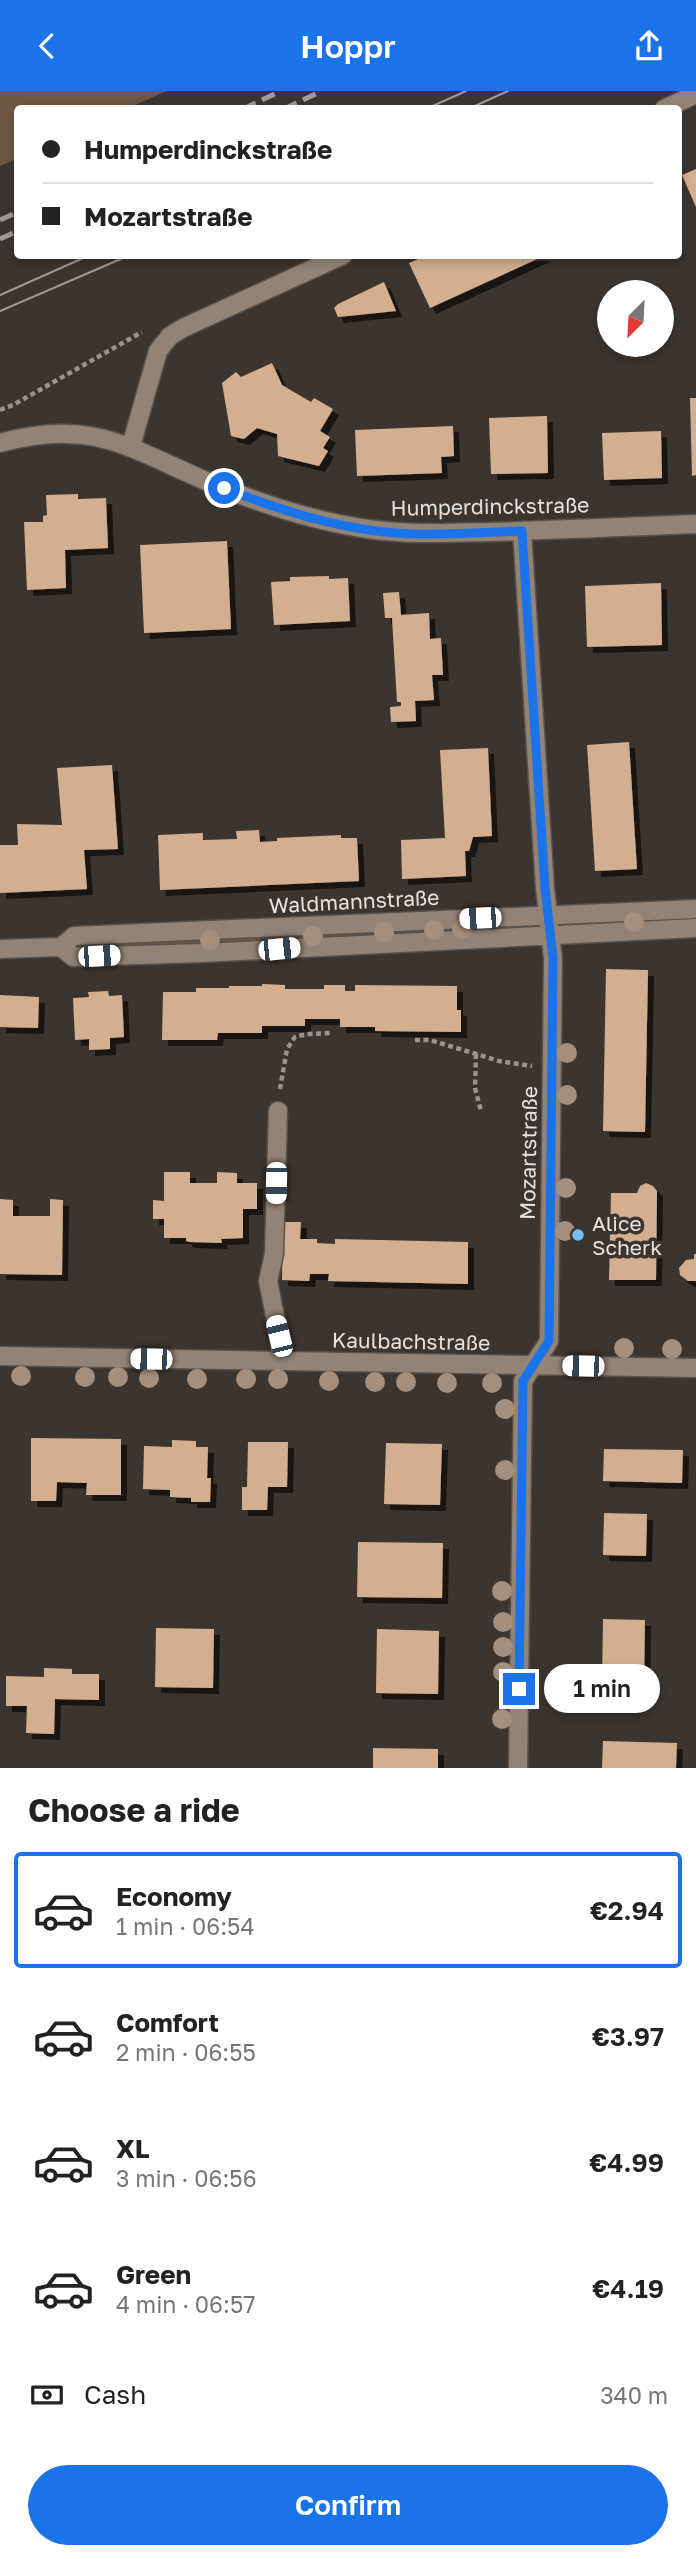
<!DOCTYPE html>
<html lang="en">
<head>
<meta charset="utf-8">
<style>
  :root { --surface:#fff; --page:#f2f2f2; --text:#222; --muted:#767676; --line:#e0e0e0; --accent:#1a73e8 }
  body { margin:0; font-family:"Golos Text",sans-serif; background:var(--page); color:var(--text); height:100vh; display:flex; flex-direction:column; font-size:26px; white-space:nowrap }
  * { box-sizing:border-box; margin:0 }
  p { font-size:23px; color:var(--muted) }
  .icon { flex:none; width:38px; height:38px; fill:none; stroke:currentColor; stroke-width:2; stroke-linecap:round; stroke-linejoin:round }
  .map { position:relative; height:1677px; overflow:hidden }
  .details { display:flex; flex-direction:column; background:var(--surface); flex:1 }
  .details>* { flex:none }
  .top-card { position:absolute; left:14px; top:14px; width:668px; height:154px; border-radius:7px; box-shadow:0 4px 10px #0003; display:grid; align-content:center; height:154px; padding:0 28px; background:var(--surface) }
  .needle { width:46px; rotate:204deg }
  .tools { position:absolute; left:597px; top:189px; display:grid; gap:14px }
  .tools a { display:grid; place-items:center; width:77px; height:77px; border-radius:50%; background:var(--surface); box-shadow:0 4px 10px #0003; font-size:35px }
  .end { position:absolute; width:32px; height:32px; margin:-16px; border:9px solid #1a73e8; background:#fff; box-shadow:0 0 0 4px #fff }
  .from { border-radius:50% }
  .bubble { position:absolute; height:49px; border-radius:24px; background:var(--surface); box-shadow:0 4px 10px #0003; font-size:23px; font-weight:600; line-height:49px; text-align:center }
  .car { position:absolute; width:21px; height:42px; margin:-21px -10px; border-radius:9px; box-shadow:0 0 5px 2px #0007; background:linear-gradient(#fff 24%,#345 0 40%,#fff 0 76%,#345 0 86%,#fff 0) }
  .top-card b { display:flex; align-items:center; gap:24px; height:66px; font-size:26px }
  .top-card b+b { border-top:2px solid var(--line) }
  .top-card i { width:18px; height:18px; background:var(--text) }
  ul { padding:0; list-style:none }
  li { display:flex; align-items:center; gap:21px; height:116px; margin:0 14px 10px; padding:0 14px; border:4px solid transparent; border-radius:7px }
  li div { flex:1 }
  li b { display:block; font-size:26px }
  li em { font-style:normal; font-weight:600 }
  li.selected { border-color:var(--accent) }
  li>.icon { width:63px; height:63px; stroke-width:1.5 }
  h2 { padding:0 28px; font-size:32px; line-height:84px }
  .pay { display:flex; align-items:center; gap:18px; height:77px; padding:0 28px; font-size:26px }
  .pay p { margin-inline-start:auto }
  .action { display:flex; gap:14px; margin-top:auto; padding:14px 28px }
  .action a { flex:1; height:80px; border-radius:42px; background:var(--accent); color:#fff; font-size:28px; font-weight:600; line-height:80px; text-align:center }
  header { display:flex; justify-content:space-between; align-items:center; height:91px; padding:0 28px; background:var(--accent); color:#fff; font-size:32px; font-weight:600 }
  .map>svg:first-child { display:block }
</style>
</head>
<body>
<header><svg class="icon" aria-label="back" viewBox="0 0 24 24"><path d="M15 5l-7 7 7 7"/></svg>Hoppr<svg class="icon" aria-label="share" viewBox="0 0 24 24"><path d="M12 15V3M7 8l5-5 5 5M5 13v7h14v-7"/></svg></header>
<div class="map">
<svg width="696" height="1677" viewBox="0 0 696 1677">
  <defs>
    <filter id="shadow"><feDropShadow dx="6" dy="6" stdDeviation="0" flood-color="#0009"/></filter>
  </defs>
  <rect width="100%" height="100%" fill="#3b342f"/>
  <path fill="#6d5642" d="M0 0H167L128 17 18 18 17 68 0 75Z
    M696 825V832L585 835 586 830Z
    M522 833V838L69 859 70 853Z"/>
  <path fill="#d3af90" filter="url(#shadow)" d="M696 78V116L682 84Z
    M427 164H546L430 217 409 172Z
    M384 191 396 220 338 226 334 217 338 213Z
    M272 272 282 294 311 311 314 307 333 318 320 340 330 346 323 357 328 360 319 375 278 365 277 343 257 337 244 348 231 345 222 292 236 281 241 286Z
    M690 307H696V384L692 385Z
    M547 325 548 382 491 383 489 327Z
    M453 335 454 365 441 366 442 382 357 385 355 339Z
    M661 340 662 387 604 389 602 342Z
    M78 403V408L106 407 108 457 65 459 66 497 27 499 24 431H43V425L47 424 46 404Z
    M227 450 231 538 144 542 140 454Z
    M329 485V488L348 487 350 530 274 534 271 491 290 490V486Z
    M661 492 662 554 587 556 585 495Z
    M399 501 401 524 429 522 430 548 441 547 443 584H432L434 609 415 610 416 630 391 631 390 616 401 615V611H397L392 527H385L383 502Z
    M629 651 637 778 595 780 587 654Z
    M488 657 492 745 473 746 469 760H465L466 785 402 788 401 749 445 747 440 659Z
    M112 674 118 758 84 759 87 798 0 802V754H18L17 733 62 734 57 677Z
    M259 739 260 751 277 750V747L341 744V747H357L359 790 160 799 158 744 203 742V749L237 748 236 740Z
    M606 878 648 879 645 1041 603 1040Z
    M262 893 285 894V898H324V894H345V900H355V894L457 895V919H461V941L375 940V936H340V928H305V935H262V942H218L217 949H162L163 901H196V897H229V895H262Z
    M108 900 109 905 122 904 124 946 110 947V958L89 959V948L75 949 73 907 89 906 88 901Z
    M0 904 39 906 38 937 0 936Z
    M164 1081H190V1092H217V1081L237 1082V1092H257V1118H243V1147L221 1148 222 1152 190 1151 186 1150V1147H164V1128H153V1109L164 1110Z
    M646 1092 653 1095 657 1100 656 1189H609L611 1102H637L640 1095Z
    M0 1108 13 1109V1125H50V1108L63 1109 62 1184 0 1183Z
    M283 1131H301L300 1148H317V1152L335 1153V1148L468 1151V1193L328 1190 329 1183H310L309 1190 282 1189Z
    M694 1163H696V1190H688L680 1184 679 1177 686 1169 694 1168Z
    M31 1347 121 1348V1404H86L87 1392 57 1391 56 1410H31Z
    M172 1349 196 1350V1356H208L207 1387H211L210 1411H191V1407L170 1406V1399L143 1398 144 1355 172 1356Z
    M248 1351H288L287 1396H268L267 1419H242V1396H247Z
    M386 1352 442 1353 440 1414 384 1413Z
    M604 1358 683 1359 682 1392 603 1390Z
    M604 1422 647 1423 646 1465 603 1464Z
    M358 1451 443 1452 442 1507 357 1506Z
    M603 1528 645 1529 644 1592H602Z
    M156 1537 214 1538 213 1597 155 1596Z
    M377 1538 439 1540 438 1603 376 1602Z
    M44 1577 72 1578V1583H99V1609L55 1608 54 1643 26 1642 27 1615H6V1585L44 1586Z
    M603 1650 677 1652 676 1677H602Z
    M373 1657 438 1658V1677H373Z"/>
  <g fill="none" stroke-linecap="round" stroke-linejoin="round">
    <g stroke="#57504b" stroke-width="21">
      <path id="minor" d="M664 18 696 3
        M0 352C91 327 127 356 206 390 258 412 312 430 368 438 409 444 449 442 490 441 559 439 627 436 696 433
        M131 355 158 260 170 245 183 237 343 164
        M61 856 73 866 202 862 696 837
        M0 858 61 856 74 845 696 818
        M278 1020 274 1163 268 1190 279 1245 281 1270
        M0 1265 696 1277
        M518 1677 523 1290 549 1250 553 867 545 797 522 440"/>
    </g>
    <path stroke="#9a9490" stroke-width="4.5" stroke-dasharray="5 3.5" stroke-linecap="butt" d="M0 319 13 314 142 241
      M415 949H430L499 970 532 975
      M476 963 475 997 481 1020
      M280 998 287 958 295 946 307 943 332 942"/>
    <use href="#minor" stroke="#928376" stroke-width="18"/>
    <path stroke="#9f9a96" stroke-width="2" d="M426 18 466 0
      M468 18 508 0
      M0 204 90 164
      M0 220 130 164"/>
    <path stroke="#9f9a96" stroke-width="5" stroke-dasharray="14 7" stroke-linecap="butt" d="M243 18 281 0
      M284 18 322 0
      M0 129 18 121
      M0 148 18 140"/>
  </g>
  <g fill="#a48e7d">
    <circle cx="634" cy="831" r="10"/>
    <circle cx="462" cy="838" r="10"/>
    <circle cx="434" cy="839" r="10"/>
    <circle cx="384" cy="841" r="10"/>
    <circle cx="313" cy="845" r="10"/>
    <circle cx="210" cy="849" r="10"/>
    <circle cx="567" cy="962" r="10"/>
    <circle cx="567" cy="1004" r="10"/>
    <circle cx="566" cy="1097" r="10"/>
    <circle cx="565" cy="1140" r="10"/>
    <circle cx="624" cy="1257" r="10"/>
    <circle cx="672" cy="1258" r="10"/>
    <circle cx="21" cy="1285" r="10"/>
    <circle cx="85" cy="1286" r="10"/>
    <circle cx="118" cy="1286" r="10"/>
    <circle cx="149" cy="1287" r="10"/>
    <circle cx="197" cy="1288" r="10"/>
    <circle cx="246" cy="1288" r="10"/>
    <circle cx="278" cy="1288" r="10"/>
    <circle cx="329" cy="1290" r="10"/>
    <circle cx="375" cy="1291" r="10"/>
    <circle cx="406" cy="1291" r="10"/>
    <circle cx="447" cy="1292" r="10"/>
    <circle cx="492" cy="1292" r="10"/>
    <circle cx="505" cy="1318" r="10"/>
    <circle cx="505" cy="1379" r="10"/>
    <circle cx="502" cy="1500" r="10"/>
    <circle cx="503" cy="1531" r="10"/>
    <circle cx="503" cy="1556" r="10"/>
    <circle cx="503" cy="1581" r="10"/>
    <circle cx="502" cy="1628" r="10"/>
  </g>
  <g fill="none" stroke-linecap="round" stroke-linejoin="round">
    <path stroke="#1a73e8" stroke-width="9" d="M224 397C283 421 348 441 413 443 449 444 485 441 522 440L545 797 553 867 549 1250 523 1290 519 1598"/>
  </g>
  <circle fill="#76c0f7" stroke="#3b342f" stroke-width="2.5" cx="578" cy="1144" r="7"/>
  <g text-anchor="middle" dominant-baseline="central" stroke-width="7" stroke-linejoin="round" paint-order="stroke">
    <g font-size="21" fill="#e7e3e0" stroke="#3b342f">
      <text transform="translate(490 415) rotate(-1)">Humperdinckstraße</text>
      <text transform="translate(354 810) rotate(-3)">Waldmannstraße</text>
      <text transform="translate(528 1062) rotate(-89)">Mozartstraße</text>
      <text transform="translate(411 1250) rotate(1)">Kaulbachstraße</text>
    </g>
    <g font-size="21" fill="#e7e3e0" stroke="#3b342f" text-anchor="start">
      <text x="592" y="1132">Alice<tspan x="592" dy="24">Scherk</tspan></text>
    </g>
  </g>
</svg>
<div class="tools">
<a><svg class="needle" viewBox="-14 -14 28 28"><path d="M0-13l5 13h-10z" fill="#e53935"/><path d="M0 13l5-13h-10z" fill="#767676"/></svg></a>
</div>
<i class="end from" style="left:224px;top:397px"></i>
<i class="end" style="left:519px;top:1598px"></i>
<div class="bubble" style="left:544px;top:1573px;width:116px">1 min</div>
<i class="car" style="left:480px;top:827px;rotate:268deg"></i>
<i class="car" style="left:279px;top:858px;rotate:84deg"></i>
<i class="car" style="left:99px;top:865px;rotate:87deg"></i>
<i class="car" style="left:276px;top:1092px;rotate:181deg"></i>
<i class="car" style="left:279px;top:1245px;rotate:346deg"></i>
<i class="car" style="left:151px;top:1268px;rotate:271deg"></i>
<i class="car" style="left:583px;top:1275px;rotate:271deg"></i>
<div class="top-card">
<b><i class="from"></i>Humperdinckstraße</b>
<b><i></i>Mozartstraße</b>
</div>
</div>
<section class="details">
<h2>Choose a ride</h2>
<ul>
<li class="selected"><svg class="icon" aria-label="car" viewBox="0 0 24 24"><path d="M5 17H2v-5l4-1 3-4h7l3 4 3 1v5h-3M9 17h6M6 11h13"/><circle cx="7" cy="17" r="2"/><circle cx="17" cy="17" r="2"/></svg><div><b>Economy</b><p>1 min · 06:54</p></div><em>€2.94</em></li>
<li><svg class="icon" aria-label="car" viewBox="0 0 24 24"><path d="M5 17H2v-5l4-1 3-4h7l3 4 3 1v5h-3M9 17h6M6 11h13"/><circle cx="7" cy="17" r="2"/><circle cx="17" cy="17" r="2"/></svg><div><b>Comfort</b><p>2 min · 06:55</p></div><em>€3.97</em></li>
<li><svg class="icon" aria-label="car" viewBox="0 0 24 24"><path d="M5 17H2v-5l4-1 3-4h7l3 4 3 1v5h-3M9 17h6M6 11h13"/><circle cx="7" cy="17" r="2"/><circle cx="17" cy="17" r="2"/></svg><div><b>XL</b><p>3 min · 06:56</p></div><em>€4.99</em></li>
<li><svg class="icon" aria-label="car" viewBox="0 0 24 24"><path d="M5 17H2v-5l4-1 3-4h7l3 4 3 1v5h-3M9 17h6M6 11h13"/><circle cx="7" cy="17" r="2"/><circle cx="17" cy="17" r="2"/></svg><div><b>Green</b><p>4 min · 06:57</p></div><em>€4.19</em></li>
</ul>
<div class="pay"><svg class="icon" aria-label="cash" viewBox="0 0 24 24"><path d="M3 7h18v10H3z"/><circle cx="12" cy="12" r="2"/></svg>Cash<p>340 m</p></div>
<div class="action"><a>Confirm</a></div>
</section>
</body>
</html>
